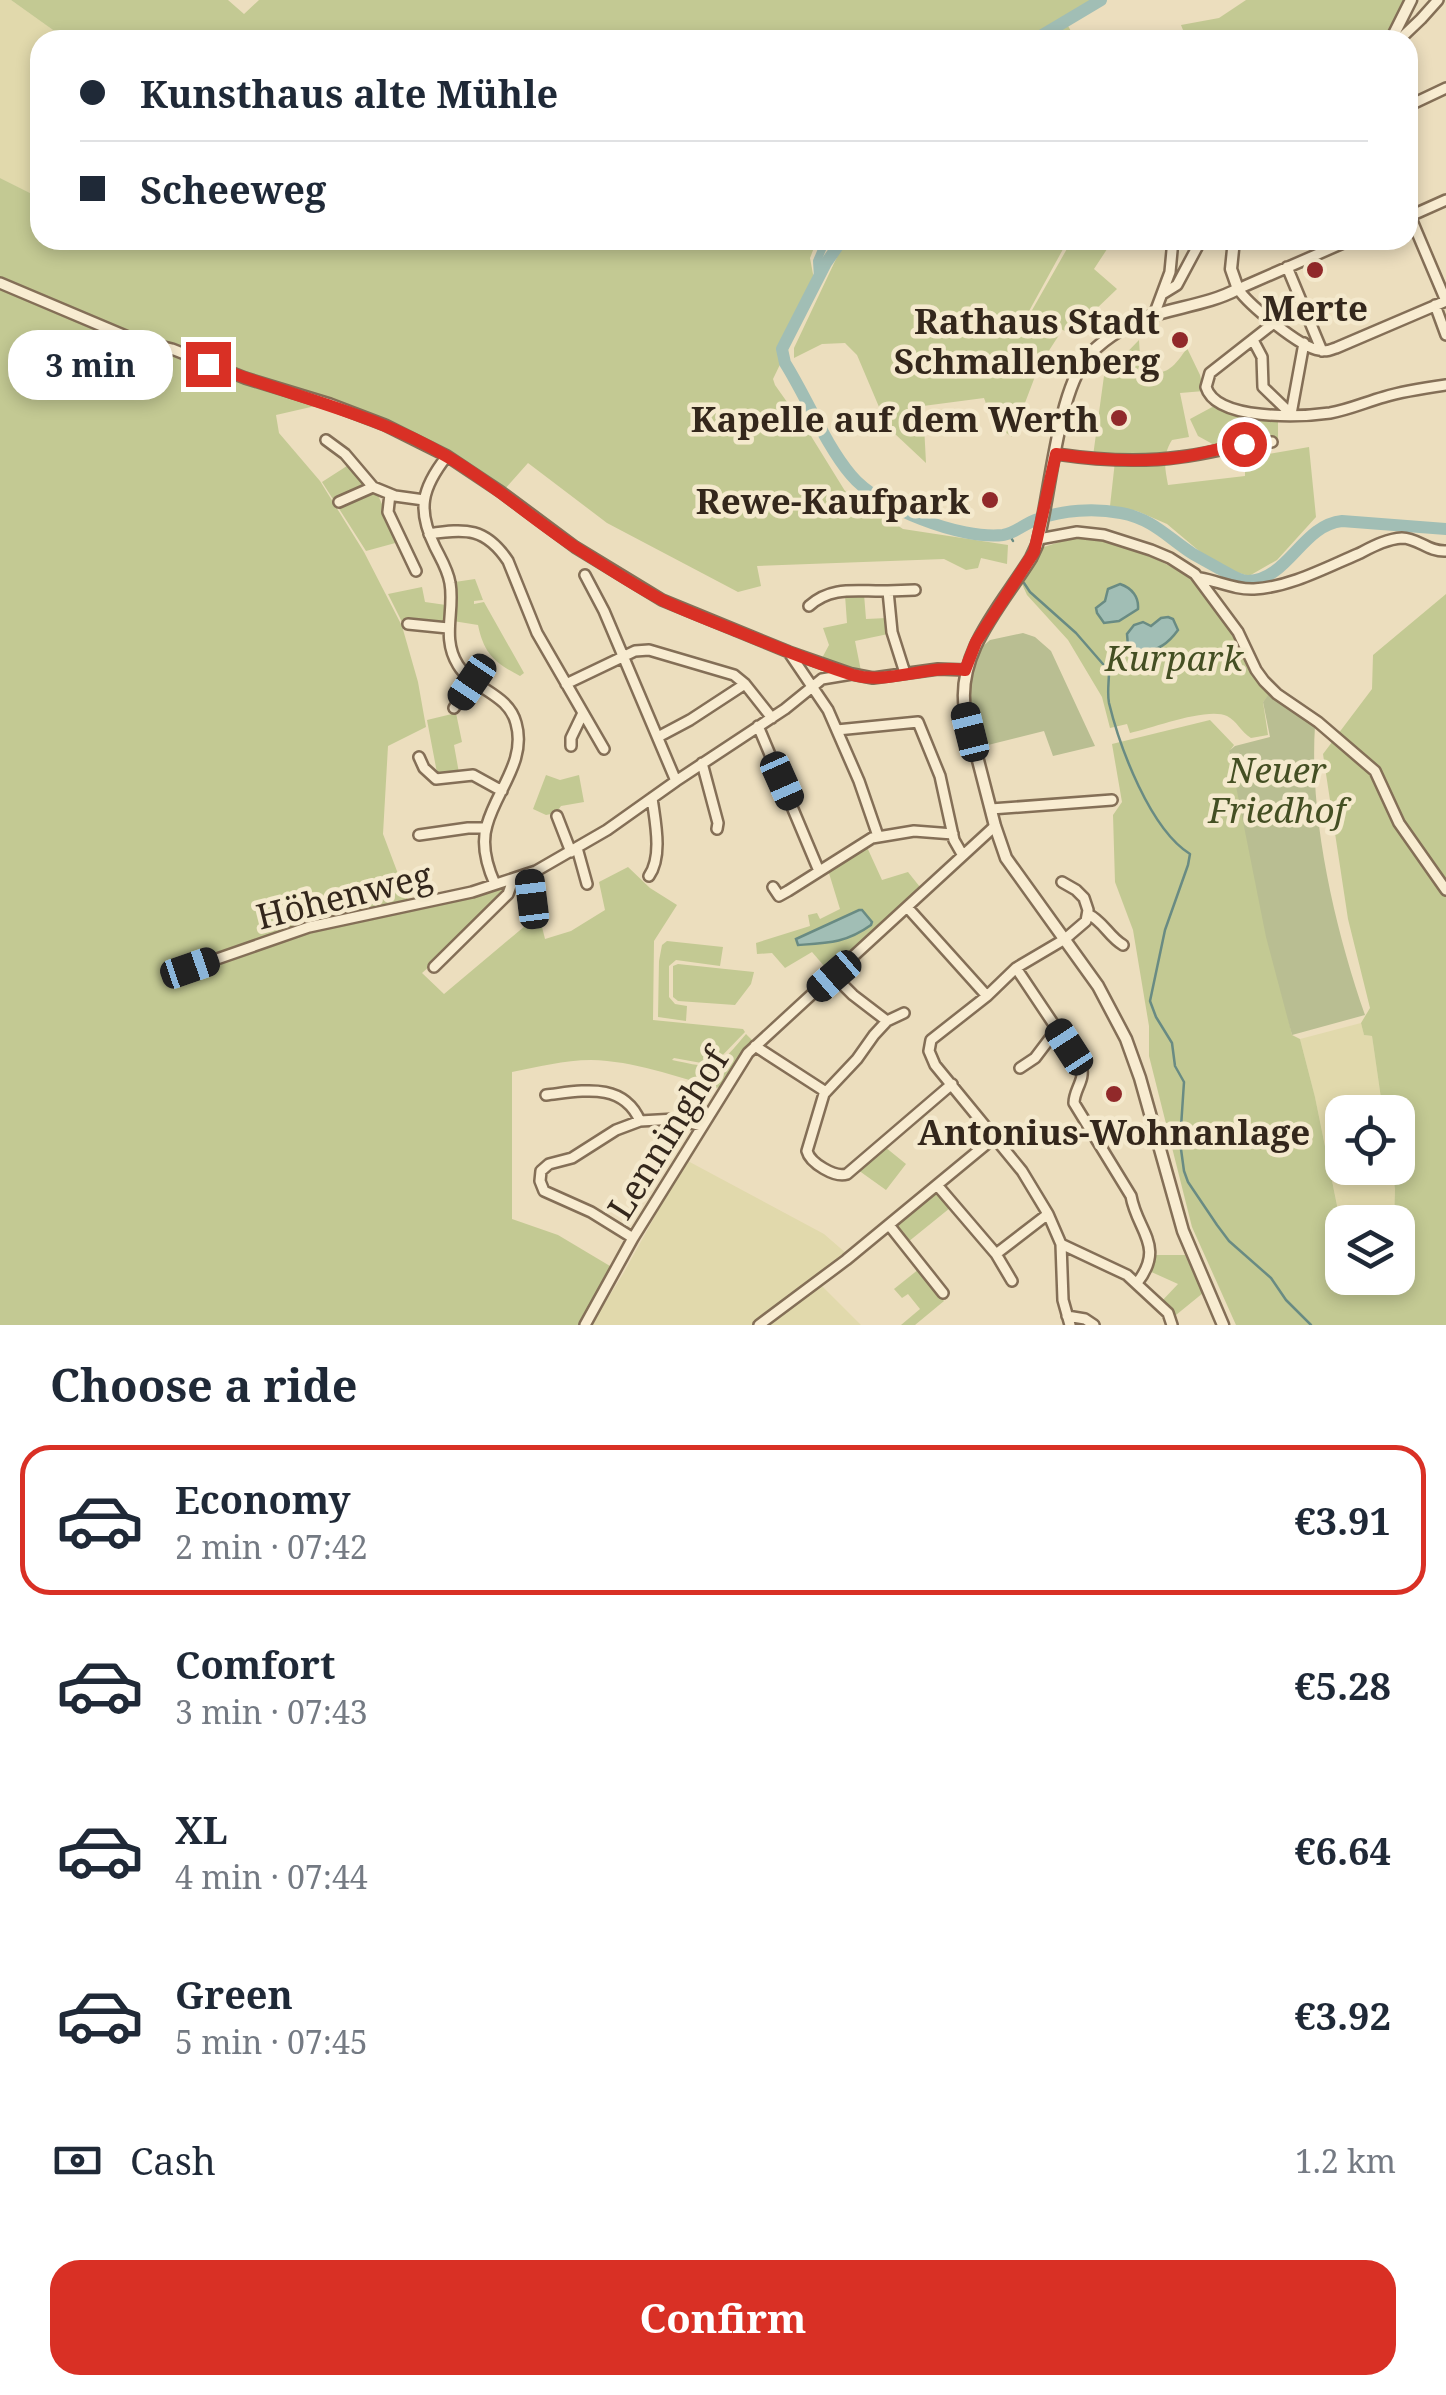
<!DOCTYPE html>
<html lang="en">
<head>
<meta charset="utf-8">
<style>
  :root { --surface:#fff; --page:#f6f6f7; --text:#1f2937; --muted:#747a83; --line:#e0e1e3; --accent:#d93025 }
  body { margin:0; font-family:"Noto Serif",serif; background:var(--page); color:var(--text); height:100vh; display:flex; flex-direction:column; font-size:38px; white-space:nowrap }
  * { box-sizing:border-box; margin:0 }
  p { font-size:32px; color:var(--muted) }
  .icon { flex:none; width:55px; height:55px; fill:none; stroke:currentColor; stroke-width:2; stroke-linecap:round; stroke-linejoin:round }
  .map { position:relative; height:1325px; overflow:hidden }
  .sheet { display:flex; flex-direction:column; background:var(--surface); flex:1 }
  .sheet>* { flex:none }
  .hud { position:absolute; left:30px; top:30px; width:1388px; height:220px; border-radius:30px; box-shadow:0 5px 15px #0003; display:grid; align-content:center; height:220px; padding:0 50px; background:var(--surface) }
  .fabs { position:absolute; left:1325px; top:1095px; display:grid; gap:20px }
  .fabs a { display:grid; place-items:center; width:90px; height:90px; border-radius:20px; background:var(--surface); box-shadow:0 5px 15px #0003; font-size:50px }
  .end { position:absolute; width:45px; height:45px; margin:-22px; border:12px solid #d93025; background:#fff; box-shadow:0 0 0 5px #fff }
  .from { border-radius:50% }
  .bubble { position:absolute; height:70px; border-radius:30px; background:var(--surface); box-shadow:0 5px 15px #0003; font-size:32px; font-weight:700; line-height:70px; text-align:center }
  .car { position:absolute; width:30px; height:60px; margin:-30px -15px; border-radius:12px; box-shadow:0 0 8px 2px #0007; background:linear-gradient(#222 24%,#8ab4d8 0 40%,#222 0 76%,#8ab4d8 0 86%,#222 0) }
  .hud b { display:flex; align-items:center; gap:35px; height:95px; font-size:38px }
  .hud b+b { border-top:2px solid var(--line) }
  .hud i { width:25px; height:25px; background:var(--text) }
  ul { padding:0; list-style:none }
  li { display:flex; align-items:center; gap:30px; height:150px; margin:0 20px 15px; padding:0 30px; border:5px solid transparent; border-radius:30px }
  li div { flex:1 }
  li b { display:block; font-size:38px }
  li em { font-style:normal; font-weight:700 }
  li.on { border-color:var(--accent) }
  li>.icon { width:90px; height:90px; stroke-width:1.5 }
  h2 { padding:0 50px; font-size:45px; line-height:120px }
  .pay { display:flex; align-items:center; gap:25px; height:110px; padding:0 50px; font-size:38px }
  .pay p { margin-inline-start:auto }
  .action { display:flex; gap:20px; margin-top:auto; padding:20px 50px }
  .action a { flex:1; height:115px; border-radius:30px; background:var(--accent); color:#fff; font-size:40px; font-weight:700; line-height:115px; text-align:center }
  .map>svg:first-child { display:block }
</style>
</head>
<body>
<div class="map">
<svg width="1446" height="1325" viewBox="0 0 1446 1325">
  <rect width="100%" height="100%" fill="#ecdebe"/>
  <path fill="#e1d9ac" d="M0 0H11L67 40H40V198L0 178Z
    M1361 1023 1364 1035 1372 1036 1383 1112H1342V1168H1392L1395 1189 1394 1222H1342V1229L1315 1097 1300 1039Z
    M686 1160 824 1234 847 1254 815 1279 861 1325H591L623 1274Z"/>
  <path fill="#c3c993" d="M11 0H228L244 14 259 0H1105L1067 24 1076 40H67Z
    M1246 0H1404L1385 40H1187L1181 25 1219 18Z
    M0 178 40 198V240H817L810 258 816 290 773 379 775 385 811 436 845 491 903 529 1008 545 1007 564 981 558 978 568 966 570 944 559 757 566 761 586 738 592 607 523 528 463 504 490 448 454 324 404 276 415 279 433 320 481 364 552 402 626 418 682 426 727 388 746 383 834 409 903 505 887 481 921 422 973 444 994 525 926 541 923 545 939 571 931 605 910 599 882 628 867 650 888 677 905 654 941 653 1020 743 1029 745 1032 715 1063 707 1064 674 1058 672 1060C719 1070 715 1070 746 1034L756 1044 721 1087 716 1088C675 1076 634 1061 591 1060 564 1060 538 1067 512 1072V1219L558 1235 615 1269 584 1325H0Z
    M845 240H1068L1028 313 1061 332 1039 366 1012 437 993 423 984 398 923 406 926 463 894 433 882 414 857 355 845 343 822 344 794 358V348Z
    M1072 240H1113L1094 269 1117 289 1070 334 1031 312Z
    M1139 340 1141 373C1167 375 1172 370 1187 348L1200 375 1204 391 1180 393 1189 437 1172 440C1162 456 1165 468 1168 485L1245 476V458L1309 447 1316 517 1277 560 1249 576 1217 566 1167 524 1137 511 1110 506 1115 461 1093 456 1104 376Z
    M1216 405 1278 419V439L1248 440 1218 447 1198 436 1190 419Z
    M350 464 366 485 364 494 377 493 399 542 366 551 322 482Z
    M1086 537 1118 544 1156 559 1185 574 1212 599 1271 692 1263 702 1268 735 1251 738C1241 732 1237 721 1227 716 1207 707 1153 728 1130 733L1127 724 1110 728 1102 697 1068 640 1027 595 1022 584 1044 547 1072 538Z
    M475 579 483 600 474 601V604L484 602 524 673 520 676C495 663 484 654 478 625L453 621 455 582Z
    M422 587 425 602 446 605 444 625 402 622 388 594Z
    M864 594 866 619 887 618 888 634 855 641 861 671 855 672 821 660 829 645 823 628 847 623 845 595Z
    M1446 594V1325H1236L1192 1227 1149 1056V1026L1133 930 1115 882 1113 815 1122 802 1112 744 1210 720 1234 745 1229 752 1292 1035 1300 1039 1315 1097 1342 1230V1278H1398V1222H1394L1395 1189 1392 1168H1398V1112H1383L1372 1036 1364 1035 1361 1023 1370 1008 1348 919 1323 754 1372 689 1373 655Z
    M456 713 462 742 454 745 459 773 438 778 427 720Z
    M546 775 560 780 579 775 584 802 561 806 556 813 546 815 533 809Z
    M866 845 882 880 908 872 920 887 831 974 812 952 785 968 772 953 757 954 756 943 810 926 808 915 817 913 820 919 840 909 828 870Z
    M667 941 723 947 720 966 676 960 669 966V997L675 1004 687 1006 686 1021 658 1017 659 961 662 945Z
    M678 964 754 972 751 984 735 1005 678 1001 673 997V966Z
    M885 1147 906 1164 886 1190 858 1170Z
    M938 1192 950 1208 908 1242 895 1224Z
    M1151 1255H1185L1203 1293 1176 1315 1160 1303 1178 1284 1147 1270Z
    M919 1269 944 1301 915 1325H901L920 1309 908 1294 902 1298 894 1289Z"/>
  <path fill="#b9be92" d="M1023 633 1035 637 1051 651 1095 746 1053 756 1044 731 988 745 970 699 972 667 982 647 990 640Z
    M1271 691 1315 726C1309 817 1335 929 1365 1015L1292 1035 1266 937 1229 751 1235 746 1270 737 1263 702Z"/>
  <path fill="#a1beb5" stroke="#698b83" stroke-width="2.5" d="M1120 584C1132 588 1139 597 1138 609L1119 621 1104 623 1097 613 1096 608 1105 601 1108 589Z
    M1168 617 1173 619 1178 630C1165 648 1149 657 1128 646L1127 634 1134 625 1143 622 1151 626 1161 618Z
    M859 910H862L872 922 871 925C846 943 828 943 798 945L796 939Z"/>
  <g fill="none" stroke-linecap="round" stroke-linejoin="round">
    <path stroke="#698b83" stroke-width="2.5" d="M1009 534 1013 541
      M1024 583 1030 592 1076 633 1109 671C1109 682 1107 693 1109 703 1120 748 1150 829 1190 854L1188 865 1165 930 1150 1001 1156 1017 1172 1043 1175 1066 1184 1082 1180 1142 1184 1171 1188 1182 1217 1225 1229 1241 1271 1278 1286 1300 1311 1325"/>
    <path stroke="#a1beb5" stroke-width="8" d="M818 278 817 261 826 240"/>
    <path stroke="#a1beb5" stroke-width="12" d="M1034 40 1101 0
      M842 240 826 263 782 349 785 363C807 398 825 444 851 475 878 508 961 540 1003 535 1016 533 1025 523 1038 519 1063 510 1094 508 1121 513 1153 519 1167 537 1193 554 1202 559 1211 564 1220 569 1228 573 1238 581 1248 581 1288 580 1302 525 1342 521L1446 529"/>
    <g stroke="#846f57" stroke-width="14">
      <path id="minor" d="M1399 40 1421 19 1438 0
        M1408 106 1446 88
        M1410 216 1446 301
        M1408 217 1446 200
        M1350 240 1238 289C1249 305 1301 348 1319 350 1327 352 1329 350 1336 348L1446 301
        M1287 267 1322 351
        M0 283 135 340 172 349 245 378 330 404 385 425 447 456 501 492 575 547 662 600 789 652 852 674
        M1164 293 1177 285 1201 240
        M1435 305 1446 335
        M1154 315 1170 272 1173 240
        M1275 322 1210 373 1206 387C1216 421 1301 417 1330 413 1348 410 1366 402 1384 397 1404 391 1425 388 1446 385
        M1253 340 1262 357 1263 387 1291 414
        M1291 414 1304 343
        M326 440 345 454 373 487 395 496 424 500
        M1056 454C1097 460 1138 463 1180 457 1211 454 1240 443 1272 442
        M447 456C421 489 417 510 435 547 441 559 448 570 450 583 455 611 441 638 458 665 473 690 508 693 516 723 527 761 496 791 487 825 481 844 487 866 495 884
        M390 494 388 512 416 571
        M339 502 373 487
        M429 534C466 528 486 528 508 561L537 633 604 749
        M1039 539 1077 532 1104 535 1151 550 1170 558 1195 574 1238 632 1256 670 1264 681 1277 694 1318 722 1375 771 1399 823 1446 890
        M585 575 604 611 676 781
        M1200 578C1218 581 1235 590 1254 589 1290 587 1325 568 1358 554 1372 547 1386 539 1402 538 1418 538 1428 552 1446 551
        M809 606C832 585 858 592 888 591
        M408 624 448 628
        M790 654 828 710 859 781 878 836
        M905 673 892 632 888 591 915 590
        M566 684 635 651 649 650 734 675 745 684 772 718
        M454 708 472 682
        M758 726 819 871
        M837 730 918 722 940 776 954 840 962 854
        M658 737 690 720 745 684
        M571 746V738L583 713
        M419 757 424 768 436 779 473 775 502 791
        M702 763 718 823 717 829
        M991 809 1112 800
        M557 816 571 852
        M419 835 468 828H486
        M577 848 587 884
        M529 874 536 911
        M649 876C663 856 655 821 652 798
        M1062 882 1076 890 1084 898 1088 910 1086 921 1065 939 1016 968 987 996 931 1040 929 1051 935 1065 1022 1171 1048 1214 1061 1244 1063 1300 1070 1325
        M773 887 779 896 788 891 872 838 914 831 953 834
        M907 907 987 996
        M1088 914C1103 921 1109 937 1123 945
        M434 967 508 894 513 880
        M191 968 309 927 472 892 536 871 607 830 676 781 785 709 822 679 852 674 873 678 938 669 965 670
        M1016 968 1081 1065C1086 1080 1074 1089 1074 1103L1131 1196C1137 1231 1166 1246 1137 1283
        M834 976 853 995 887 1021 874 1035 857 1059 824 1094 807 1151C810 1163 835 1178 847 1174L952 1084
        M887 1021 904 1013
        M755 1046 826 1092
        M1020 1068 1035 1058 1057 1029
        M546 1095C582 1091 623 1081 640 1121
        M937 1185 996 1254 1012 1281
        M889 1225 943 1293
        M633 1238 591 1212 544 1191 540 1181 541 1171 549 1164 572 1158 616 1130 640 1121 676 1119 701 1126
        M1061 1244 1127 1275 1168 1313 1172 1325
        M996 1254 1048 1214
        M1067 1316 1085 1319 1094 1325
        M585 1325 633 1238 748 1053 995 826
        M759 1325 846 1260 995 1137"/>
    </g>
    <g stroke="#846f57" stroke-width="15">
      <path id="tertiary" d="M1391 40 1411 0
        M1223 1325 1183 1231 1140 1078 1126 1039 1098 986 1006 858 995 826 965 710C956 652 1002 605 1031 558L1037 545C1050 497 1057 395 1086 359 1099 342 1123 327 1142 319 1174 307 1208 305 1238 289L1231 269 1234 240"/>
    </g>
    <use href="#minor" stroke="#f8ecd1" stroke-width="9"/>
    <use href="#tertiary" stroke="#f8ecd1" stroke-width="10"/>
  </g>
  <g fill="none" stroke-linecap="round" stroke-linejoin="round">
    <path stroke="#d93025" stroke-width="12" d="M208 364C288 396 373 412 448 457 494 484 533 520 578 549 605 566 633 585 662 600 687 612 714 622 739 632 776 647 814 663 853 675 889 685 928 664 965 670L976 642 1034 552 1056 454C1097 460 1140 463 1182 457 1203 454 1223 447 1244 444"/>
  </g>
  <g fill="#91292a" stroke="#f4e9cd" stroke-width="4">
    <circle cx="1315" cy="270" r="10"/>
    <circle cx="1180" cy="340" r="10"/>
    <circle cx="1119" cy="418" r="10"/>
    <circle cx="990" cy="500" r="10"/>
    <circle cx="1114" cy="1094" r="10"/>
  </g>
  <g text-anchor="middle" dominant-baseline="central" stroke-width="9" stroke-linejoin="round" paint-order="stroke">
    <g font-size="35" font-weight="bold" fill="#34271c" stroke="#f4e9cd" text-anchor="end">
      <text x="1315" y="307" text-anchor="middle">Merte</text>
      <text x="1160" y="320">Rathaus Stadt<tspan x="1160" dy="40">Schmallenberg</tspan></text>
      <text x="1099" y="418">Kapelle auf dem Werth</text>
      <text x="970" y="500">Rewe-Kaufpark</text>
      <text x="1114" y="1131" text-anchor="middle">Antonius-Wohnanlage</text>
    </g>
    <g font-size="35" font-style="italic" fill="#444f23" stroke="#f4e9cd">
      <text x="1174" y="657">Kurpark</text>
      <text x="1277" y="769">Neuer<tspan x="1277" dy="40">Friedhof</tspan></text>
    </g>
    <g font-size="35" fill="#34271c" stroke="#f4e9cd">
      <text transform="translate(344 895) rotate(-14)">Höhenweg</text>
      <text transform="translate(667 1133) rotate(-58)">Lenninghof</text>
    </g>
  </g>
</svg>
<div class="fabs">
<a><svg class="icon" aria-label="locate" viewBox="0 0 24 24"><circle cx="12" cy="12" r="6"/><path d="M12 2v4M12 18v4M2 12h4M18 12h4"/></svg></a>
<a><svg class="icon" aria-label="layers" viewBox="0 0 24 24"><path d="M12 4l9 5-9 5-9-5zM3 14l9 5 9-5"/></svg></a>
</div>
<i class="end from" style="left:1244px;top:444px"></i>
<i class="end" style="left:208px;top:364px"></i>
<div class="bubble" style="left:8px;top:330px;width:165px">3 min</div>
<i class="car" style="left:472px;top:682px;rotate:214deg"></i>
<i class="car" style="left:970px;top:732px;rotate:346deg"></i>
<i class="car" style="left:782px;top:781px;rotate:156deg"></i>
<i class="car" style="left:532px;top:899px;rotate:353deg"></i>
<i class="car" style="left:190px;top:968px;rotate:71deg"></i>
<i class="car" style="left:834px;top:976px;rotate:229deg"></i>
<i class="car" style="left:1069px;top:1047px;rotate:327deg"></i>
<div class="hud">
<b><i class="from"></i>Kunsthaus alte Mühle</b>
<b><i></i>Scheeweg</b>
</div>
</div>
<section class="sheet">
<h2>Choose a ride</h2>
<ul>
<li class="on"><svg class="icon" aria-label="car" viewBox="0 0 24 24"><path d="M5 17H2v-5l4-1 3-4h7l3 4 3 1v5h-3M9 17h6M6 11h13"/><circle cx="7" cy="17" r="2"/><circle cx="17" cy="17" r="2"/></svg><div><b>Economy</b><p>2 min · 07:42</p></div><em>€3.91</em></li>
<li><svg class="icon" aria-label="car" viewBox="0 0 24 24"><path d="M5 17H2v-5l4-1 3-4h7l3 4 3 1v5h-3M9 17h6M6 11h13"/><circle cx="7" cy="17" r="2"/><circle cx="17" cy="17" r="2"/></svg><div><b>Comfort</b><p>3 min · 07:43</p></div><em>€5.28</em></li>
<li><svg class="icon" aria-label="car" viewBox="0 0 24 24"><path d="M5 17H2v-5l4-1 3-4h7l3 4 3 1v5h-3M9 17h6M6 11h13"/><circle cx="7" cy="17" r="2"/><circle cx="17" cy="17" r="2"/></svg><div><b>XL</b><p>4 min · 07:44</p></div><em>€6.64</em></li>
<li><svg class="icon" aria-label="car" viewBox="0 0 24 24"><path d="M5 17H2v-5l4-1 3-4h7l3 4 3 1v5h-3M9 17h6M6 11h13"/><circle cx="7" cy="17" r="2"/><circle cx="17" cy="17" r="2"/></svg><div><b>Green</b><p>5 min · 07:45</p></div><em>€3.92</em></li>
</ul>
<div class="pay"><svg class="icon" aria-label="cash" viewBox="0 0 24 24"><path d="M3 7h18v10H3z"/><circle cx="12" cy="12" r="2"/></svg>Cash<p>1.2 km</p></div>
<div class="action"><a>Confirm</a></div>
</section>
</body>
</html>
